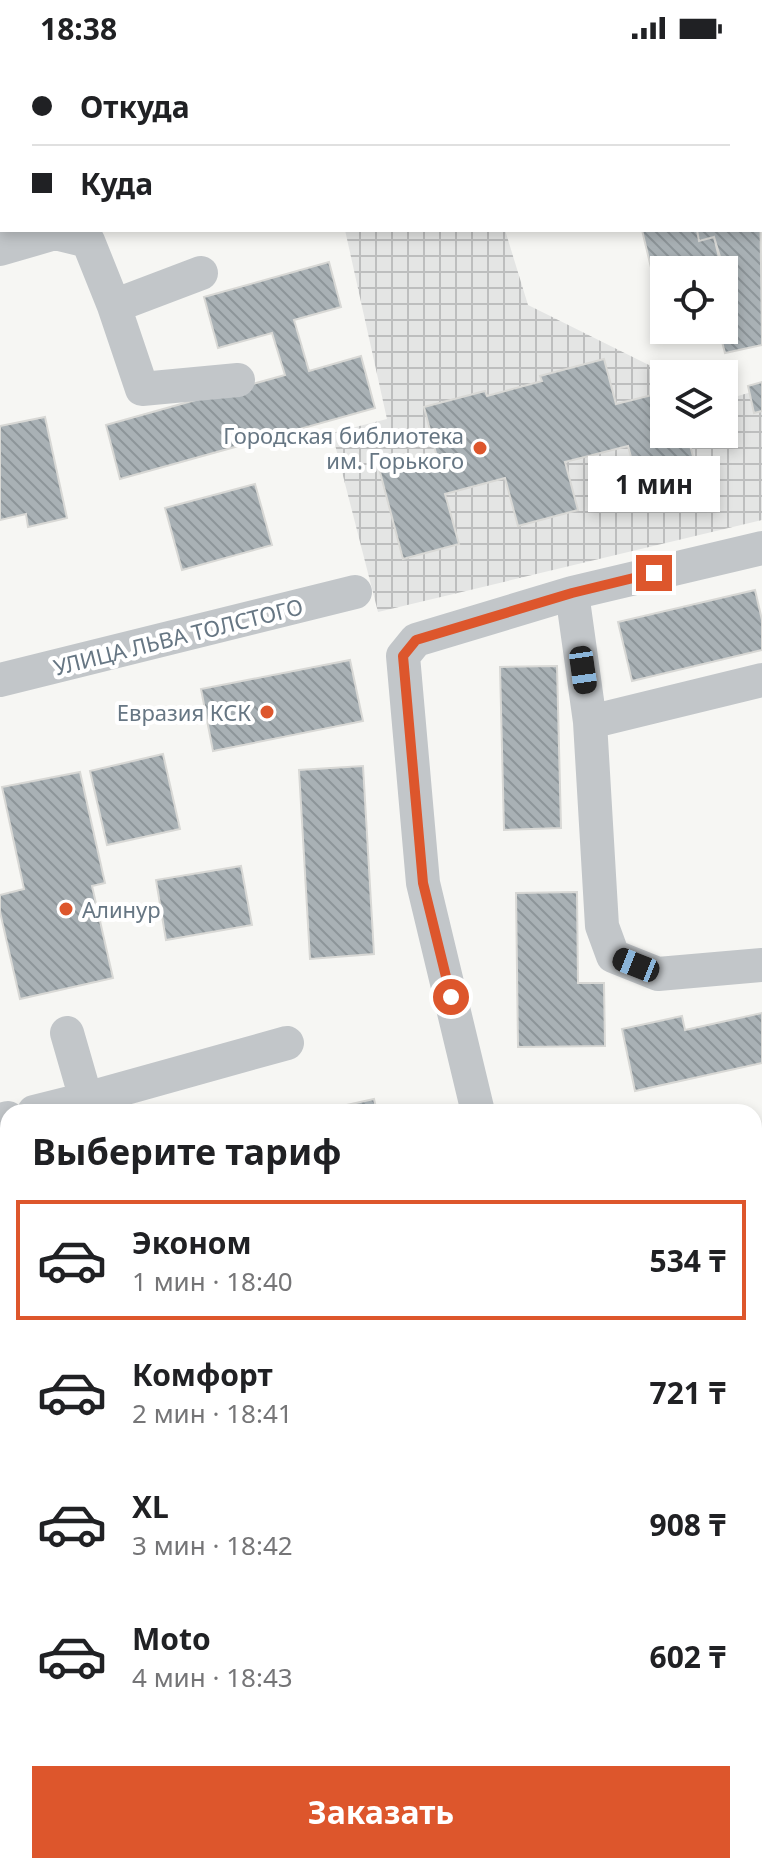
<!DOCTYPE html>
<html lang="ru">
<head>
<meta charset="utf-8">
<style>
  :root { --surface:#fff; --page:#f2f2f2; --text:#202124; --muted:#757577; --line:#e0e0e0; --accent:#dd562c }
  body { margin:0; font-family:"Noto Sans",sans-serif; background:var(--page); color:var(--text); height:100vh; display:flex; flex-direction:column; font-size:30px; white-space:nowrap }
  * { box-sizing:border-box; margin:0 }
  p { font-size:26px; color:var(--muted) }
  .icon { flex:none; width:44px; height:44px; fill:none; stroke:currentColor; stroke-width:2; stroke-linecap:round; stroke-linejoin:round }
  .map { position:relative; flex:1; overflow:hidden }
  .sheet { position:absolute; left:0px; top:1048px; width:762px; height:770px; display:flex; flex-direction:column; background:var(--surface); border-radius:24px 24px 0 0; box-shadow:0 4px 12px #0003 }
  .sheet>* { flex:none }
  .hud { position:absolute; left:0px; top:0px; width:762px; height:176px; box-shadow:0 4px 12px #0003; display:grid; align-content:center; height:176px; padding:0 32px; background:var(--surface) }
  .fabs { position:absolute; left:650px; top:200px; display:grid; gap:16px }
  .fabs a { display:grid; place-items:center; width:88px; height:88px; border-radius:0px; background:var(--surface); box-shadow:0 4px 12px #0003; font-size:40px }
  .end { position:absolute; width:36px; height:36px; margin:-18px; border:10px solid #dd562c; background:#fff; box-shadow:0 0 0 4px #fff }
  .from { border-radius:50% }
  .bubble { position:absolute; height:56px; border-radius:0px; background:var(--surface); box-shadow:0 4px 12px #0003; font-size:26px; font-weight:700; line-height:56px; text-align:center }
  .car { position:absolute; width:24px; height:48px; margin:-24px -12px; border-radius:10px; box-shadow:0 0 6px 2px #0007; background:linear-gradient(#222 24%,#8ab4d8 0 40%,#222 0 76%,#8ab4d8 0 86%,#222 0) }
  .hud b { display:flex; align-items:center; gap:28px; height:76px; font-size:30px }
  .hud b+b { border-top:2px solid var(--line) }
  .hud i { width:20px; height:20px; background:var(--text) }
  ul { padding:0; list-style:none }
  li { display:flex; align-items:center; gap:24px; height:120px; margin:0 16px 12px; padding:0 16px; border:4px solid transparent; border-radius:0px }
  li div { flex:1 }
  li b { display:block; font-size:30px }
  li em { font-style:normal; font-weight:700 }
  li.selected { border-color:var(--accent) }
  li>.icon { width:72px; height:72px; stroke-width:1.5 }
  h2 { padding:0 32px; font-size:36px; line-height:96px }
  .primary-button { display:flex; gap:16px; margin-top:auto; padding:16px 32px }
  .primary-button a { flex:1; height:92px; border-radius:0px; background:var(--accent); color:#fff; font-size:32px; font-weight:700; line-height:92px; text-align:center }
  .status { display:flex; justify-content:space-between; align-items:center; height:56px; padding:0 40px; background:var(--surface); direction:ltr }
  .status svg { height:22px; fill:currentColor }
  .map>svg:first-child { display:block }
</style>
</head>
<body>
<div class="status"><b>18:38</b><svg viewBox="0 0 49 12"><path d="M0 12V9h3v3zM5 12V6h3v6zM10 12V3h3v9zM15 12V0h3v12zM26 1h20v11H26zM47 4h2v5h-2z"/></svg></div>
<div class="map">
<svg width="762" height="1817" viewBox="0 0 762 1817">
  <defs>
    <pattern id="industrial-grid" width="8" height="8" patternUnits="userSpaceOnUse" patternTransform="scale(2)"><rect width="8" height="8" fill="#e4e5e4"/><path d="M0 4h8M4 0v8" fill="none" stroke="#bdbebe"/></pattern>
    <pattern id="building-back-hatch" width="6" height="6" patternUnits="userSpaceOnUse" patternTransform="scale(2)"><rect width="6" height="6" fill="#a9b1b5"/><path d="M-1 5l2 2M0 0l6 6M5-1l2 2" fill="none" stroke="#8d9599"/></pattern>
  </defs>
  <rect width="100%" height="100%" fill="#f6f6f3"/>
  <path fill="url(#industrial-grid)" d="M345 174H505L528 249 667 318H664V378H724V344L762 333V464L378 556 332 377 387 363Z
    M762 1194V1817H12L10 1810H754V1196Z
    M8 1375V1801L0 1769V1377Z"/>
  <path fill="url(#building-back-hatch)" stroke="#d8d8d5" stroke-width="2" d="M760 128 762 289 725 297 719 274H724V247L730 246 724 214 714 181 699 185 697 174H760Z
    M642 174H697L699 185 714 181 722 214H664V266Z
    M329 206 341 251 294 264 309 315 361 300 375 352 120 423 106 369 285 319 272 277 218 292 204 241Z
    M666 274H716L669 285Z
    M604 303 616 348 664 336V378H687L702 434 644 449 628 390 565 406 578 454 518 470 505 422 445 438 459 488 403 503 380 416 437 401 424 351 485 335 487 340 542 325 540 320Z
    M762 326V355L754 357 748 330Z
    M45 361 67 462 28 471 26 458 0 464V370Z
    M255 428 272 489 182 514 165 452Z
    M755 534 762 564V594L632 625 618 566Z
    M350 604 363 665 213 695 201 633Z
    M557 610 561 772 504 774 500 611Z
    M163 698 180 773 107 789 90 715Z
    M363 710 374 898 310 903 299 714Z
    M80 716 105 827 92 830 113 922 20 943 0 856V839L24 833 2 731Z
    M241 810 252 869 166 884 156 824Z
    M577 836 578 927H604L605 990 518 991 516 837Z
    M762 957V1007L635 1035 622 973 682 960 685 974Z
    M374 1043 377 1056H315Z
    M8 1126V1196L0 1198V1128Z
    M762 1204V1260L754 1262V1206Z
    M762 1260V1634L754 1602V1262Z
    M8 1541V1686L0 1654V1543Z
    M38 1810H659L661 1817H40Z"/>
  <g fill="none" stroke-linecap="round" stroke-linejoin="round">
    <path stroke="#c2c6c9" stroke-width="34" d="M0 115 2 114
      M0 193 55 177 88 185 114 250 201 217
      M114 250 142 333 238 324
      M572 537 590 666 762 624
      M0 624 355 536
      M590 666 602 870 613 900 658 918 762 909
      M34 1056 86 1043 67 977
      M89 1056 86 1043 287 987
      M478 1056 423 827 403 600 416 584 572 537 762 492
      M0 1064 8 1062
      M754 1108 762 1106
      M0 1304 8 1302"/>
  </g>
  <g fill="none" stroke-linecap="round" stroke-linejoin="round">
    <path stroke="#dd562c" stroke-width="10" d="M451 941 423 827 403 600 416 584 572 537 654 517"/>
  </g>
  <g fill="#dd562c" stroke="#fff" stroke-width="3">
    <circle cx="480" cy="392" r="8"/>
    <circle cx="267" cy="656" r="8"/>
    <circle cx="66" cy="853" r="8"/>
  </g>
  <g text-anchor="middle" dominant-baseline="central" stroke-width="8" stroke-linejoin="round" paint-order="stroke">
    <g font-size="22" fill="#667683" stroke="#fff" text-anchor="end">
      <text x="464" y="379">Городская библиотека<tspan x="464" dy="25">им. Горького</tspan></text>
      <text x="251" y="656">Евразия КСК</text>
      <text x="82" y="853" text-anchor="start">Алинур</text>
    </g>
    <g font-size="22" fill="#667683" stroke="#fff">
      <text transform="translate(178 580) rotate(-14)">УЛИЦА ЛЬВА ТОЛСТОГО</text>
    </g>
  </g>
</svg>
<div class="fabs">
<a><svg class="icon" aria-label="locate" viewBox="0 0 24 24"><circle cx="12" cy="12" r="6"/><path d="M12 2v4M12 18v4M2 12h4M18 12h4"/></svg></a>
<a><svg class="icon" aria-label="layers" viewBox="0 0 24 24"><path d="M12 4l9 5-9 5-9-5zM3 14l9 5 9-5"/></svg></a>
</div>
<i class="end from" style="left:451px;top:941px"></i>
<i class="end" style="left:654px;top:517px"></i>
<div class="bubble" style="left:588px;top:400px;width:132px">1 мин</div>
<i class="car" style="left:583px;top:614px;rotate:172deg"></i>
<i class="car" style="left:636px;top:909px;rotate:292deg"></i>
<div class="hud">
<b><i class="from"></i>Откуда</b>
<b><i></i>Куда</b>
</div>
<section class="sheet">
<h2>Выберите тариф</h2>
<ul>
<li class="selected"><svg class="icon" aria-label="car" viewBox="0 0 24 24"><path d="M5 17H2v-5l4-1 3-4h7l3 4 3 1v5h-3M9 17h6M6 11h13"/><circle cx="7" cy="17" r="2"/><circle cx="17" cy="17" r="2"/></svg><div><b>Эконом</b><p>1 мин · 18:40</p></div><em>534 ₸</em></li>
<li><svg class="icon" aria-label="car" viewBox="0 0 24 24"><path d="M5 17H2v-5l4-1 3-4h7l3 4 3 1v5h-3M9 17h6M6 11h13"/><circle cx="7" cy="17" r="2"/><circle cx="17" cy="17" r="2"/></svg><div><b>Комфорт</b><p>2 мин · 18:41</p></div><em>721 ₸</em></li>
<li><svg class="icon" aria-label="car" viewBox="0 0 24 24"><path d="M5 17H2v-5l4-1 3-4h7l3 4 3 1v5h-3M9 17h6M6 11h13"/><circle cx="7" cy="17" r="2"/><circle cx="17" cy="17" r="2"/></svg><div><b>XL</b><p>3 мин · 18:42</p></div><em>908 ₸</em></li>
<li><svg class="icon" aria-label="car" viewBox="0 0 24 24"><path d="M5 17H2v-5l4-1 3-4h7l3 4 3 1v5h-3M9 17h6M6 11h13"/><circle cx="7" cy="17" r="2"/><circle cx="17" cy="17" r="2"/></svg><div><b>Moto</b><p>4 мин · 18:43</p></div><em>602 ₸</em></li>
</ul>
<div class="primary-button"><a>Заказать</a></div>
</section>
</div>
</body>
</html>
